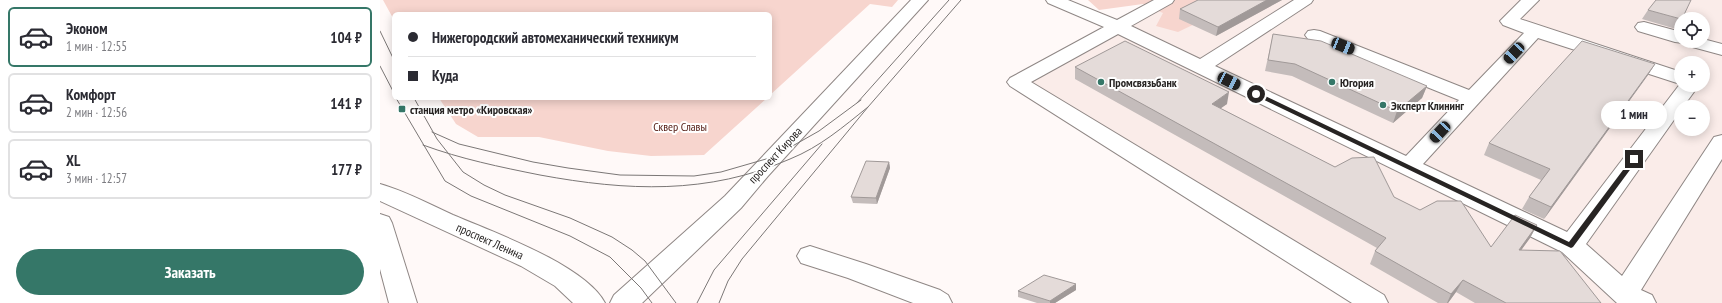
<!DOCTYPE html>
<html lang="ru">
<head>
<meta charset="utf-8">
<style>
  :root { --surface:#fff; --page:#f7f7f7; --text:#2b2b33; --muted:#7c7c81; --line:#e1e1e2; --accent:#357768 }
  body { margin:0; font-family:"PT Sans Narrow",sans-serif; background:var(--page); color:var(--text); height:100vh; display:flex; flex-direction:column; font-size:15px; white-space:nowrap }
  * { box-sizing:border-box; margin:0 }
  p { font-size:13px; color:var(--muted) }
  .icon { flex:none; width:22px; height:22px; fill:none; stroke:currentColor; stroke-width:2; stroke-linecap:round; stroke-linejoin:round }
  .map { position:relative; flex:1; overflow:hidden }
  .side { display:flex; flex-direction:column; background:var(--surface); width:380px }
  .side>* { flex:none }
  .top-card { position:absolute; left:12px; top:12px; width:380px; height:88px; border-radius:6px; box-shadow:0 2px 10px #0003; display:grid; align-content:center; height:88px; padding:0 16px; background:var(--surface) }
  .tools { position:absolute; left:1294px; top:12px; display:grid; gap:8px }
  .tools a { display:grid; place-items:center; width:36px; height:36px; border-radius:50%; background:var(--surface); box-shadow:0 2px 10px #0003; font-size:20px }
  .end { position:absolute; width:18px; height:18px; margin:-9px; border:5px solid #272423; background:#fff; box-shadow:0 0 0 2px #fff }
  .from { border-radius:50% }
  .bubble { position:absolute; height:28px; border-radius:14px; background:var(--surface); box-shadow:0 2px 10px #0003; font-size:13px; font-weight:600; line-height:28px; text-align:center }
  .car { position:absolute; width:12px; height:24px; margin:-12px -6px; border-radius:5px; box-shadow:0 0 3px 1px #0007; background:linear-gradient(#222 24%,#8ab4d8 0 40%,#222 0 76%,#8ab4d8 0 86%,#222 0) }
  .top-card b { display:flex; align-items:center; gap:14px; height:38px; font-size:15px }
  .top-card b+b { border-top:1px solid var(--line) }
  .top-card i { width:10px; height:10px; background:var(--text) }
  ul { padding:7px 0 0; list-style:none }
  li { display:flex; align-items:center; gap:12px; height:60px; margin:0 8px 6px; padding:0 8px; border:2px solid var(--line); border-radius:6px }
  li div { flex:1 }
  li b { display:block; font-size:15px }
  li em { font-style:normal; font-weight:600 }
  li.on { border-color:var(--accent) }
  li>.icon { width:36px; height:36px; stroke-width:1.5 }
  .action { display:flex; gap:8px; margin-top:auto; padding:8px 16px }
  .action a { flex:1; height:46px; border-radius:24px; background:var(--accent); color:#fff; font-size:16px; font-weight:600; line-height:46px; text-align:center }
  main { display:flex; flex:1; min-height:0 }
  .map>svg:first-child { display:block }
</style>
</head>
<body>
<main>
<section class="side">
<ul>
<li class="on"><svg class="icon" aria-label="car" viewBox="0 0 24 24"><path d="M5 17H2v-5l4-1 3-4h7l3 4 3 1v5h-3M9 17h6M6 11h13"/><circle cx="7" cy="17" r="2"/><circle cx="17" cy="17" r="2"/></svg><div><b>Эконом</b><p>1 мин · 12:55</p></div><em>104 ₽</em></li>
<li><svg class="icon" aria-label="car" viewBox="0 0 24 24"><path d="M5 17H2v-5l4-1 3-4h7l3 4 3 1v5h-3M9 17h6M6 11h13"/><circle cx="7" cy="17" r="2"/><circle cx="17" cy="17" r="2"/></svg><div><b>Комфорт</b><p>2 мин · 12:56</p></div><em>141 ₽</em></li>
<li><svg class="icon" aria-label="car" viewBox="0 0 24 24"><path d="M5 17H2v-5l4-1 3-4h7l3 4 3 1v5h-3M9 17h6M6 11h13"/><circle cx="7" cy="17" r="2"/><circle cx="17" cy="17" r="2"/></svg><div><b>XL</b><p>3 мин · 12:57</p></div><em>177 ₽</em></li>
</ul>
<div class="action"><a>Заказать</a></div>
</section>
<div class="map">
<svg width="1342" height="303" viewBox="0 0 1342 303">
  <rect width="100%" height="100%" fill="#fff9f8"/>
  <path fill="#faece9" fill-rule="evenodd" d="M786 0H1342V303H994L637 82ZM1301 19H1323V41H1301ZM1301 63H1323V85H1301ZM1301 107H1323V129H1301Z"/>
  <path fill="#f7d5ce" d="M3 0H518L512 7 490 4 390 95V14H14V20Z
    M708 0H825L821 21 798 32 776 26 783 13 763 4 719 10Z
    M59 98H387L324 155 271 156 228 151 159 137H98L76 124Z"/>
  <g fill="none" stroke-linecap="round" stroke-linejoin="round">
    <g stroke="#8f8785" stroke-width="2">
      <path id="minor" d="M531 0H548L388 176 361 208 262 303H230L234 295 345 196Z
        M666 0H688L737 20 774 0H794L792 3 751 26 820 59 914 0H933L931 3 835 66 1026 156 1079 100 928 39 925 35 928 31 934 30 940 31 1089 90 1144 33 1123 25 1120 21 1141 0H1159L1140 19 1301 72V85H1319L1303 107H1301V110L1206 244 1242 276 1334 137 1342 135V159L1261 290 1272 295 1276 303H1237L1182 252 738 34 651 82 1004 295 1008 303H972L630 86 627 82 630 78 724 27 668 3ZM1158 38 1300 84 1187 232 1043 164Z
        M1264 22 1301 32V41H1323V39L1342 44V55L1305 45 1303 43 1295 42 1258 31 1255 27 1258 23Z
        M430 246 486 264 560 290 568 295 572 303H533L468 278 421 263 417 256 421 249Z"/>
    </g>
    <g stroke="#8f8785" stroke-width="2">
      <path id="major" d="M0 184C25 191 49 204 73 215 113 232 205 265 225 303H193L175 286 141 266 0 201Z
        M0 214 9 217 12 223 37 303H9L0 269Z"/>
    </g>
    <use href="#minor" fill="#fff" fill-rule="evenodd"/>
    <use href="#major" fill="#fff" fill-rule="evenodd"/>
    <path stroke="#7b7776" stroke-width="1" d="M0 31 14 60
      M0 66 14 93
      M16 98 65 181 91 196 190 236 230 257 261 288 272 303
      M34 98 57 139 83 172 104 185 125 195 190 218 232 237 252 250 265 261 296 303
      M477 103 569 0
      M52 132 79 144 153 162 188 168 240 175 314 176 341 172 393 157 439 131 481 100
      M43 145C81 159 120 167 160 175 247 191 328 195 410 159 440 147 463 127 488 107
      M317 303 334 270 442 144
      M339 303 348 281 362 259 488 107 581 0"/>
  </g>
  <path fill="#c4bcbb" d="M818 0H902L836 36 799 19 800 9Z
    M1268 10 1301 19V20L1296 29 1262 19Z
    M893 34 1047 86 1042 98 1013 123 912 76 885 71Z
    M1275 64 1268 75 1164 219 1142 209 1149 197 1161 180 1104 155 1109 143Z
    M695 67 847 104 840 108 1111 247 1157 225 1150 238 1141 250 1221 303H1095L1076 292 1068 303H1058L990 264 995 251 997 248 695 79Z
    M509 162 510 168 497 204 473 203 471 197Z
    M696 290 675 303H657L638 297V291Z"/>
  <path fill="#a09998" d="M887 0H902L836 36 838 27Z
    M1275 64 1268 75 1164 219 1171 207Z
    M1047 86 1042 98 1013 123 1017 111Z
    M849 92 847 104 830 116 832 104Z
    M509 162 510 168 497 204 496 198Z
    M1157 225 1150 238 1132 263 1139 250Z
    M1083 280 1076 292 1068 303H1067L1071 294Z
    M696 284V290L675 303H670V301Z"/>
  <path fill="#e4dbd9" stroke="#a09998" d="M818 0H887L838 27 800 9Z
    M1276 0H1311L1302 19H1301L1268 10Z
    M893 34 941 41 1047 86 1017 111 915 64 888 60Z
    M745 41 849 92 832 104 955 167 972 158 994 157 1014 197 1040 210 1057 201H1081L1111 247 1135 215 1157 225 1139 250 1180 251 1221 303H1126L1083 280 1071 294 995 251 1006 238 695 67Z
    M1202 41 1275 64 1171 207 1149 197 1170 169 1109 143Z
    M486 161 509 162 496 198 471 197Z
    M664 275 696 284 670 301 638 291Z"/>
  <path fill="#272423" d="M874 93H879L1189 242 1252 158 1258 159 1193 247 1191 248 874 95Z"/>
  <g fill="#357768" stroke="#fff" stroke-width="1.5">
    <circle cx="721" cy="82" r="4"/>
    <circle cx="952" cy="82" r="4"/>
    <circle cx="1003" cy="105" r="4"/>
    <rect x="18" y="105" width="8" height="8" rx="2"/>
  </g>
  <g text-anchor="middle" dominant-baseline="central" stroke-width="4" stroke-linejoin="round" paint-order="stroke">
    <g font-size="12" font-weight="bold" fill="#272423" stroke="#fff" text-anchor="start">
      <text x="729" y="82">Промсвязьбанк</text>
      <text x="960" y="82">Югория</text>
      <text x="1011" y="105">Эксперт Клининг</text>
      <text x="30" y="109">станция метро «Кировская»</text>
    </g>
    <g font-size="12" fill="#562018" stroke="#fff">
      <text x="300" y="126">Сквер Славы</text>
    </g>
    <g font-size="12" fill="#272423" stroke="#fff">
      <text transform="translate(395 155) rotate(-47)">проспект Кирова</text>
      <text transform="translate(110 241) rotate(24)">проспект Ленина</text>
    </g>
  </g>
</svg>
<div class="tools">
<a><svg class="icon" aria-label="locate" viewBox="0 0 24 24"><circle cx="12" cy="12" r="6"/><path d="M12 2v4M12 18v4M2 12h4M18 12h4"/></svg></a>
<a>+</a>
<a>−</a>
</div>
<i class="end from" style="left:876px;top:94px"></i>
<i class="end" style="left:1254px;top:159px"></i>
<div class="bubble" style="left:1221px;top:101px;width:66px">1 мин</div>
<i class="car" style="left:963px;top:46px;rotate:112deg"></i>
<i class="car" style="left:1134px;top:53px;rotate:223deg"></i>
<i class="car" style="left:849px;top:81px;rotate:116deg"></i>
<i class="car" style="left:1060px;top:132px;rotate:223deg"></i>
<div class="top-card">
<b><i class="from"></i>Нижегородский автомеханический техникум</b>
<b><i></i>Куда</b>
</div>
</div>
</main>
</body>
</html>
